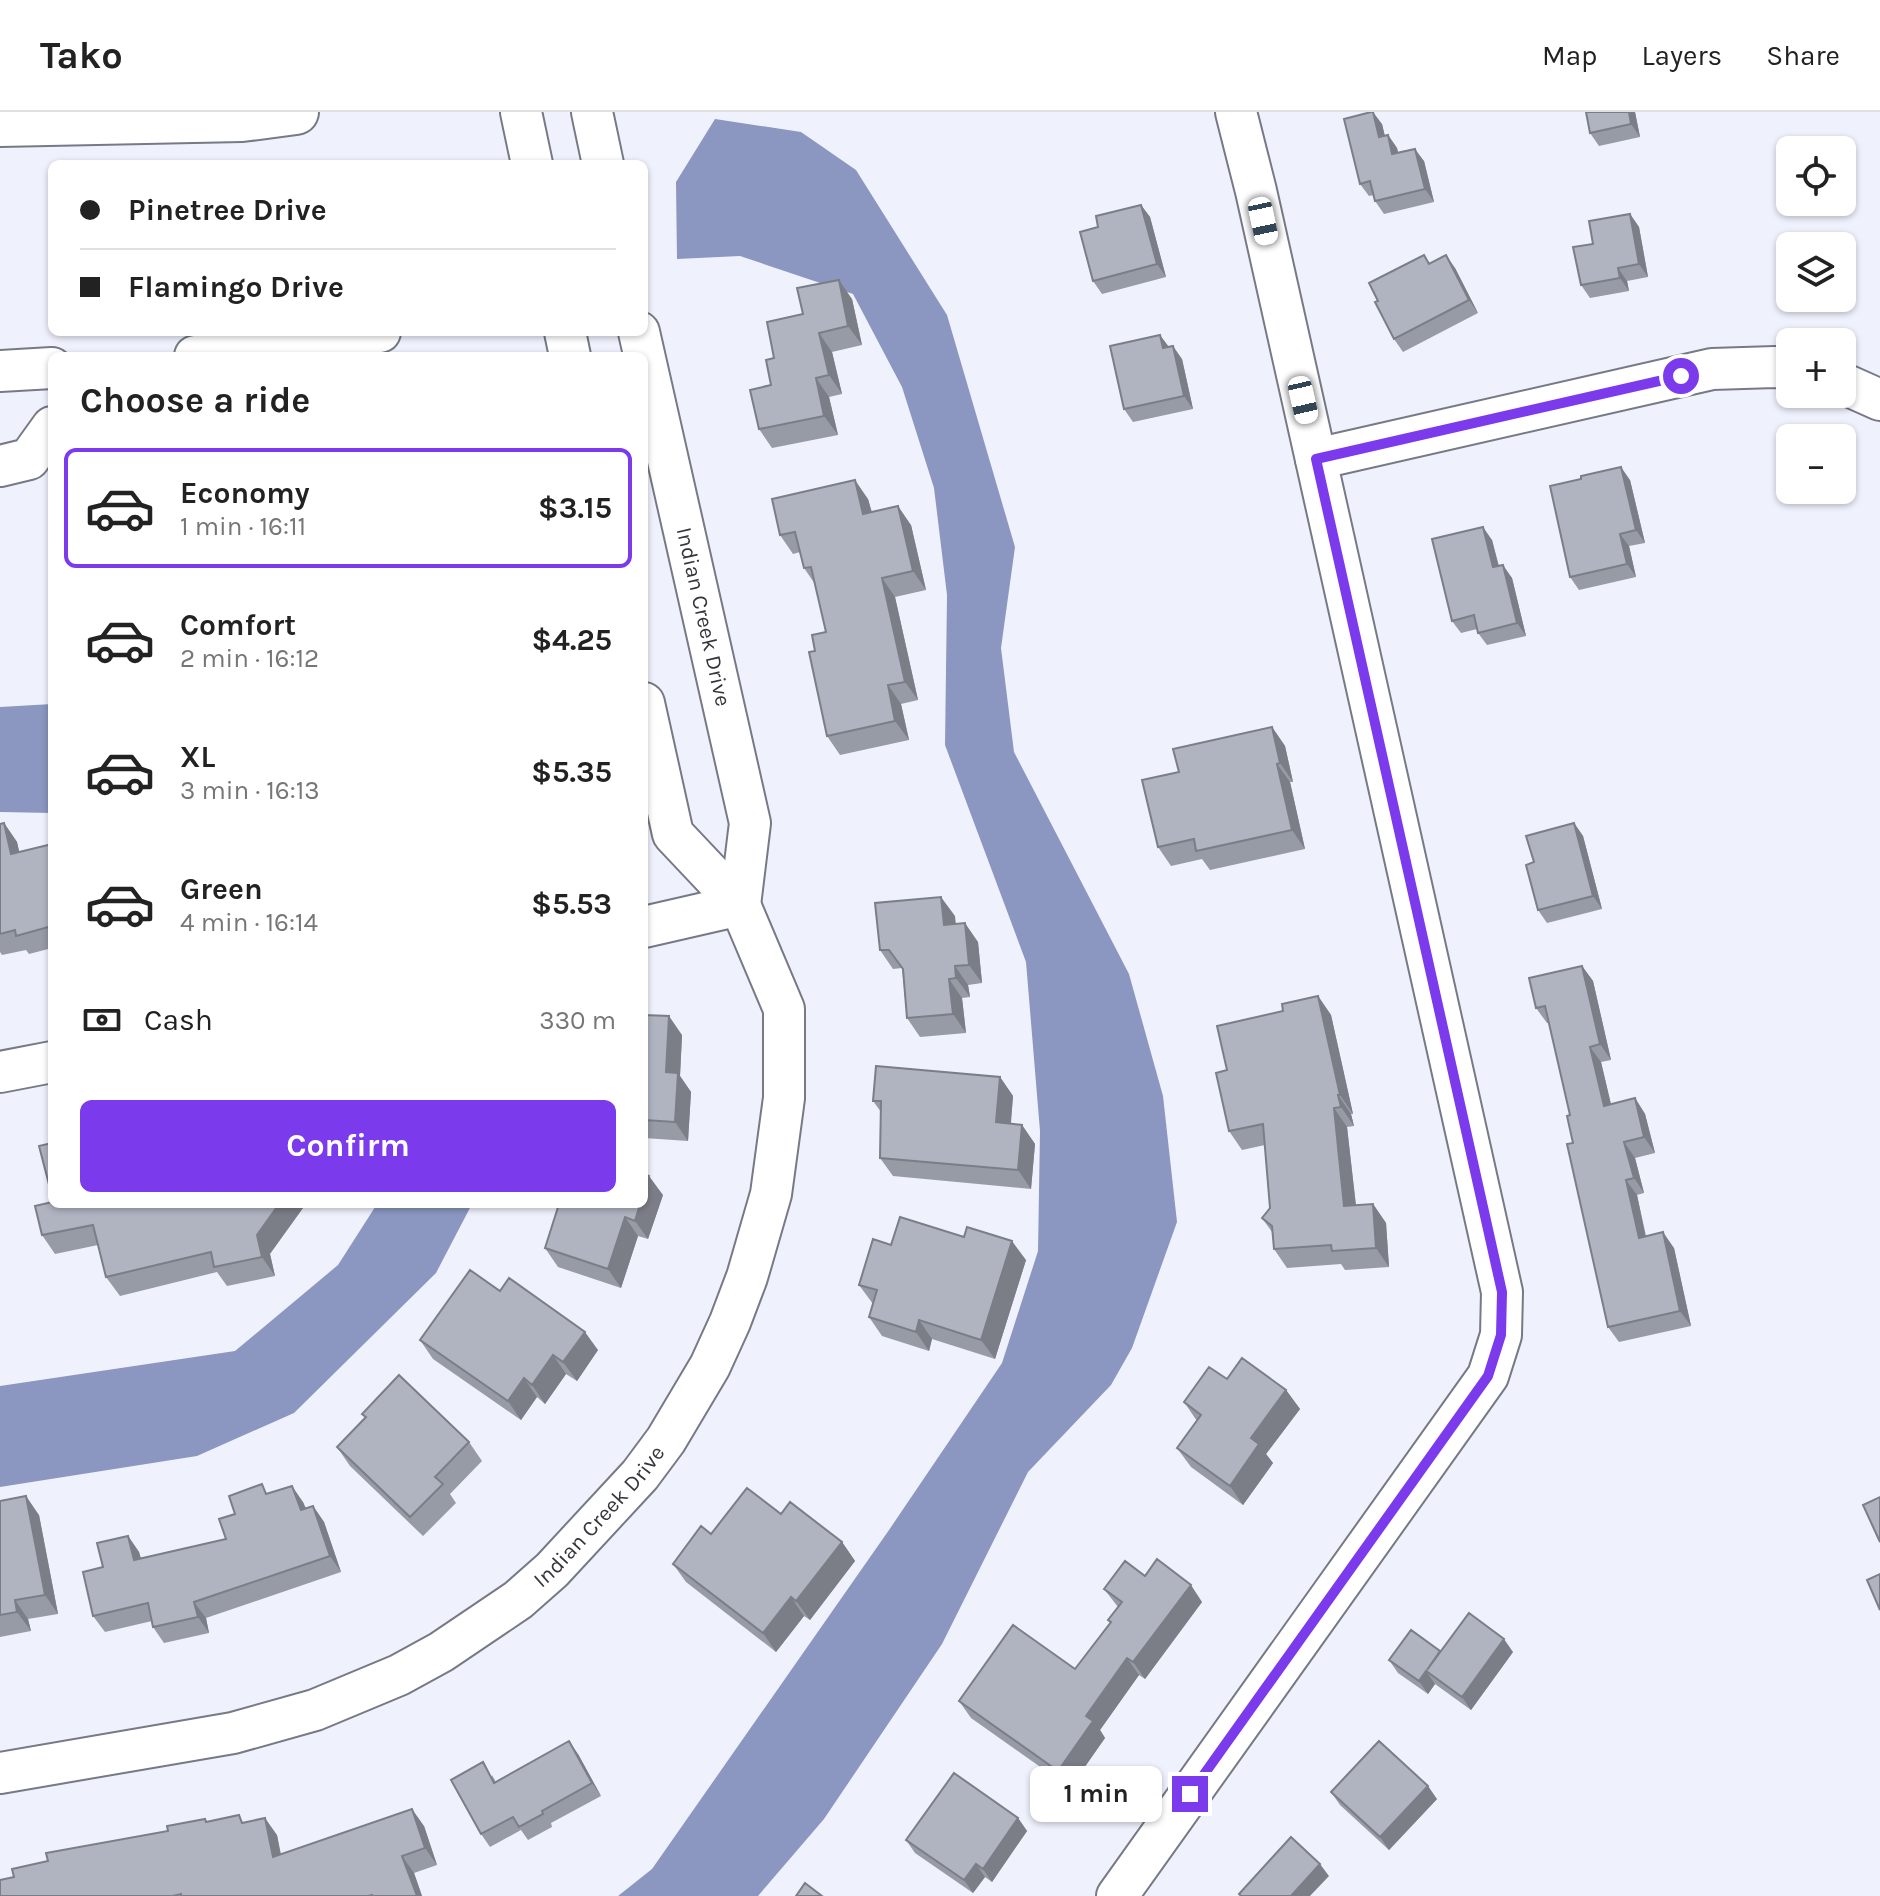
<!DOCTYPE html>
<html lang="en">
<head>
<meta charset="utf-8">
<style>
  :root { --surface:#fff; --page:#f6f6f6; --text:#222; --muted:#767676; --line:#e0e0e0; --accent:#7c3aed }
  body { margin:0; font-family:Karla,sans-serif; background:var(--page); color:var(--text); height:100vh; display:flex; flex-direction:column; font-size:30px; white-space:nowrap }
  * { box-sizing:border-box; margin:0 }
  p { font-size:26px; color:var(--muted) }
  .icon { flex:none; width:44px; height:44px; fill:none; stroke:currentColor; stroke-width:2; stroke-linecap:round; stroke-linejoin:round }
  .map { position:relative; flex:1; overflow:hidden }
  .panel { position:absolute; left:48px; top:240px; width:600px; height:856px; display:flex; flex-direction:column; background:var(--surface); border-radius:12px; box-shadow:0 2px 6px #0004 }
  .panel>* { flex:none }
  .top-card { position:absolute; left:48px; top:48px; width:600px; height:176px; border-radius:12px; box-shadow:0 2px 6px #0004; display:grid; align-content:center; height:176px; padding:0 32px; background:var(--surface) }
  .buttons { position:absolute; left:1776px; top:24px; display:grid; gap:16px }
  .buttons a { display:grid; place-items:center; width:80px; height:80px; border-radius:12px; background:var(--surface); box-shadow:0 2px 6px #0004; font-size:40px }
  .end { position:absolute; width:36px; height:36px; margin:-18px; border:10px solid #7c3aed; background:#fff; box-shadow:0 0 0 4px #fff }
  .from { border-radius:50% }
  .bubble { position:absolute; height:56px; border-radius:12px; background:var(--surface); box-shadow:0 2px 6px #0004; font-size:26px; font-weight:700; line-height:56px; text-align:center }
  .car { position:absolute; width:24px; height:48px; margin:-24px -12px; border-radius:10px; box-shadow:0 0 6px 2px #0007; background:linear-gradient(#fff 24%,#345 0 40%,#fff 0 76%,#345 0 86%,#fff 0) }
  .top-card b { display:flex; align-items:center; gap:28px; height:76px; font-size:30px }
  .top-card b+b { border-top:2px solid var(--line) }
  .top-card i { width:20px; height:20px; background:var(--text) }
  ul { padding:0; list-style:none }
  li { display:flex; align-items:center; gap:24px; height:120px; margin:0 16px 12px; padding:0 16px; border:4px solid transparent; border-radius:12px }
  li div { flex:1 }
  li b { display:block; font-size:30px }
  li em { font-style:normal; font-weight:700 }
  li.active { border-color:var(--accent) }
  li>.icon { width:72px; height:72px; stroke-width:1.5 }
  h2 { padding:0 32px; font-size:36px; line-height:96px }
  .pay { display:flex; align-items:center; gap:20px; height:88px; padding:0 32px; font-size:30px }
  .pay p { margin-inline-start:auto }
  .primary-button { display:flex; gap:16px; margin-top:auto; padding:16px 32px }
  .primary-button a { flex:1; height:92px; border-radius:12px; background:var(--accent); color:#fff; font-size:32px; font-weight:700; line-height:92px; text-align:center }
  header { display:flex; align-items:center; gap:48px; box-sizing:border-box; height:112px; padding:0 40px; background:var(--surface); border-bottom:2px solid var(--line) }
  header strong { font-size:38px }
  nav { display:flex; gap:44px; margin-inline-start:auto; font-size:28px }
  .map>svg:first-child { display:block }
</style>
</head>
<body>
<header>
<strong>Tako</strong>
<nav><a>Map</a><a>Layers</a><a>Share</a></nav>
</header>
<div class="map">
<svg width="1880" height="1784" viewBox="0 0 1880 1784">
  <rect width="100%" height="100%" fill="#eff2fd"/>
  <path fill="#8b97c1" d="M715 7 801 20 856 58 947 203 1015 435 1001 536 1014 640 1129 862 1163 984 1177 1110 1132 1236 1111 1273 1028 1360 942 1532 824 1707 758 1784H618L652 1757 889 1418 1002 1251 1038 1139 1040 1019 1026 850 945 633 947 483 934 376 902 275 853 182 740 144 677 147 676 70Z
    M52 592V701L0 700V595Z
    M377 1092H472L436 1161 294 1301 197 1344 0 1375V1274L235 1239 338 1153Z"/>
  <g fill="none" stroke-linecap="round" stroke-linejoin="round">
    <g stroke="#767986" stroke-width="44">
      <g id="minor">
        <path d="M521 0 532 52"/>
        <path d="M592 0 603 52"/>
        <path d="M565 220 570 244"/>
        <path id="s1" d="M639 220 750 711 740 793"/>
        <path d="M195 244 380 220"/>
        <path d="M0 259 52 256"/>
        <path d="M1842 271 1880 288"/>
        <path d="M1316 347 1712 257 1775 255 1790 257"/>
        <path d="M0 354 29 347 52 315"/>
        <path d="M644 815 740 793"/>
        <path d="M0 960 52 950"/>
        <path id="s2" d="M0 1661 233 1621 315 1598 399 1563 441 1540 518 1488 552 1458 640 1363 666 1328 710 1254 730 1210 747 1165 771 1082 784 986V897L740 793 673 722 644 591"/>
        <path d="M1117 1784 1488 1264 1501 1223 1502 1180 1256 79 1236 0"/>
      </g>
    </g>
    <g stroke="#767986" stroke-width="48">
      <path id="major" d="M0 12 242 7 296 0"/>
    </g>
    <use href="#minor" stroke="#fff" stroke-width="40"/>
    <use href="#major" stroke="#fff" stroke-width="44"/>
  </g>
  <path fill="#979ba6" d="M1586 0H1635L1640 25 1599 34 1590 21Z
    M1382 12 1385 24 1388 23 1397 36 1398 40 1424 49 1434 90 1384 102 1375 89 1374 83 1369 84 1360 72Z
    M1141 93 1150 105 1166 165 1102 182 1093 169 1098 115Z
    M1630 102 1639 115 1648 165 1627 169 1629 179 1590 186 1581 173 1593 132Z
    M1424 143 1430 152 1455 156 1478 201 1403 240 1394 227 1378 189Z
    M852 187 862 233 832 240 842 282 829 285 838 323 772 336 759 317 771 273 774 246Z
    M1182 247 1193 297 1133 310 1124 297Z
    M1581 367 1630 368 1645 431 1629 434 1636 465 1579 478 1570 465Z
    M868 387 872 400 911 413 926 478 895 485 918 588 901 592 909 628 840 643 827 624 815 539 826 520 815 472 804 456 800 440 793 442 780 423Z
    M1492 428 1499 454 1512 466 1526 524 1487 533 1478 521 1477 517 1461 521 1452 509Z
    M1272 615 1285 634 1293 670H1290L1305 737 1210 758 1202 747 1171 754 1158 735 1179 660Z
    M4 711 17 730 19 740 52 732V836L29 842 26 838 2 843 0 840V712Z
    M1574 711 1583 724 1602 797 1547 811 1538 798 1534 750Z
    M955 804V812L978 830 982 871 968 873 970 885 962 886 966 921 920 925 907 906 902 856 893 857 880 838Z
    M1582 854 1593 869 1611 948 1601 950 1611 992 1635 986 1645 1002 1655 1041 1635 1046 1644 1081 1637 1083 1646 1124 1674 1136 1691 1214 1619 1230 1608 1215 1573 1031 1570 1003 1549 911H1547L1536 896Z
    M1318 884 1331 903 1353 1002H1351L1354 1014 1347 1015 1356 1093 1373 1092 1386 1111 1389 1155 1345 1158 1341 1152 1287 1156 1274 1137 1272 1120 1262 1106 1270 1096 1265 1033 1242 1038 1229 1019 1227 958 1283 899Z
    M644 903 682 923 680 964 691 980 688 1029 644 1026Z
    M1000 965 1013 984 1011 1012 1022 1013 1035 1032 1031 1077 893 1064 880 1046 881 1000 873 989Z
    M663 1083 648 1127 638 1124 621 1176 558 1155 545 1136 558 1096 548 1092H644Z
    M35 1094 270 1142 275 1164 227 1174 217 1160 120 1184 106 1165 98 1133 55 1142 42 1123Z
    M891 1133 1026 1148 995 1247 932 1227 929 1239 882 1224 869 1205 873 1192 859 1173Z
    M500 1179 598 1238 577 1269 566 1262 545 1292 537 1285 521 1308 433 1247 420 1228Z
    M1227 1267 1286 1278 1300 1297 1266 1342 1273 1351 1243 1393 1191 1355 1177 1336 1197 1309 1184 1290Z
    M362 1302 469 1330 482 1349 450 1382 456 1391 423 1424 350 1354 337 1335 365 1306Z
    M269 1381 303 1390 306 1396 313 1394 324 1410 341 1460 206 1506 209 1521 164 1531 153 1515 152 1509 105 1520 93 1504 103 1455 128 1424 139 1440 141 1446 226 1427 235 1402Z
    M0 1389 39 1403 58 1502 28 1507 31 1519 0 1525Z
    M781 1402 842 1430 855 1449 810 1508 804 1504 776 1540 686 1470 673 1452 711 1422Z
    M1145 1464 1202 1490 1145 1567 1139 1563 1100 1618 1105 1626 1070 1676 971 1606 959 1589 1075 1557 1110 1511 1108 1508 1118 1495 1104 1477Z
    M1440 1540H1513L1471 1598 1435 1572 1428 1582 1398 1561 1389 1548Z
    M578 1642 601 1684 551 1711 552 1715 528 1728 521 1718 490 1735 481 1722 492 1663 496 1670Z
    M1331 1680 1437 1687 1389 1738 1340 1693Z
    M1018 1706 1027 1719 992 1770 985 1765 973 1781 915 1741 906 1728Z
    M205 1707 208 1710H245L277 1723 280 1742 424 1714 437 1753 414 1761 422 1784H0L14 1765 48 1749 168 1719Z"/>
  <path fill="#7b7e87" d="M1373 0 1382 12 1388 38 1379 25Z
    M1629 0H1635L1640 25 1631 12Z
    M1388 23 1397 36 1401 55 1392 42Z
    M1415 37 1424 49 1434 90 1425 77Z
    M1141 93 1150 105 1166 165 1157 152Z
    M1630 102 1639 115 1648 165 1639 152Z
    M1446 143 1455 156 1478 201 1469 188Z
    M1618 156 1627 169 1629 179 1620 166Z
    M839 168 852 187 862 233 848 214Z
    M819 221 832 240 842 282 829 263Z
    M1160 223 1169 235 1163 236Z
    M1173 234 1182 247 1193 297 1184 284Z
    M816 266 829 285 838 323 824 304Z
    M1621 355 1630 368 1645 431 1636 418Z
    M855 368 868 387 877 421 863 402Z
    M898 394 911 413 926 478 913 459Z
    M1483 415 1492 428 1502 468 1493 455Z
    M1620 422 1629 434 1636 465 1627 452Z
    M1503 453 1512 466 1526 524 1517 511Z
    M882 466 895 485 918 588 905 570Z
    M888 573 901 592 909 628 895 609Z
    M1272 615 1285 634 1293 670 1280 651Z
    M1277 652 1290 670 1305 737 1292 718Z
    M4 711 17 730 24 760 11 742Z
    M1574 711 1583 724 1602 797 1593 784Z
    M941 785 955 804 958 832 944 813Z
    M965 811 978 830 982 871 969 853Z
    M955 854 968 873 970 885 956 866Z
    M1582 854 1593 869 1611 948 1600 932Z
    M949 867 962 886 966 921 953 902Z
    M1318 884 1331 903 1353 1002 1340 983Z
    M669 904 682 923 680 964 691 980 688 1029 675 1010 666 960Z
    M1590 935 1601 950 1615 1010 1604 994Z
    M1000 965 1013 984 1009 1029 996 1010Z
    M1338 983 1351 1002 1354 1014 1341 995Z
    M1635 986 1645 1002 1655 1041 1644 1025Z
    M1334 996 1347 1015 1358 1113 1344 1094Z
    M1022 1013 1035 1032 1031 1077 1018 1058Z
    M1624 1030 1635 1046 1644 1081 1634 1066Z
    M649 1064 663 1083 648 1127 635 1109 640 1092H644V1081Z
    M1626 1068 1637 1083 1649 1141 1639 1126Z
    M279 1092H306L270 1142 275 1164 262 1145 257 1123Z
    M1373 1092 1386 1111 1389 1155 1376 1136Z
    M625 1105 638 1124 621 1176 608 1157Z
    M1663 1120 1674 1136 1691 1214 1680 1199Z
    M1012 1129 1026 1148 995 1247 981 1228Z
    M919 1208 932 1227 929 1239 916 1220Z
    M585 1220 598 1238 577 1269 563 1250Z
    M553 1243 566 1262 545 1292 532 1273Z
    M524 1266 537 1285 521 1308 508 1289Z
    M1286 1278 1300 1297 1266 1342 1273 1351 1243 1393 1230 1374 1251 1326Z
    M292 1374 303 1390 312 1414 301 1398Z
    M26 1384 39 1403 58 1502 45 1483Z
    M313 1394 324 1410 341 1460 330 1444Z
    M128 1424 139 1440 145 1464 134 1448Z
    M842 1430 855 1449 810 1508 796 1489Z
    M1191 1473 1202 1490 1145 1567 1133 1550Z
    M791 1485 804 1504 776 1540 763 1521Z
    M15 1488 28 1507 31 1519 17 1500Z
    M194 1490 206 1506 209 1521 198 1505Z
    M1504 1527 1513 1540 1471 1598 1462 1585Z
    M1127 1546 1139 1563 1100 1618 1105 1626 1070 1676 1058 1659 1086 1604Z
    M1426 1559 1435 1572 1428 1582 1419 1569Z
    M569 1629 578 1642 601 1684 592 1671Z
    M1428 1674 1437 1687 1389 1738 1380 1725Z
    M412 1697 424 1714 437 1753 425 1736Z
    M265 1706 277 1723 285 1762 273 1745Z
    M1018 1706 1027 1719 992 1770 983 1757Z
    M402 1744 414 1761 422 1784H417Z
    M976 1752 985 1765 973 1781 964 1768Z
    M1320 1752 1329 1764 1310 1784H1290Z"/>
  <path fill="#b0b4c1" stroke="#7b7e87" stroke-width="2" d="M1371 0H1373L1379 25 1388 23 1392 42 1415 37 1425 77 1375 89 1370 69 1360 72 1344 7Z
    M1586 0H1629L1631 12 1590 21Z
    M1141 93 1157 152 1093 169 1080 120 1098 115 1096 104Z
    M1630 102 1639 152 1618 156 1620 166 1581 173 1573 135 1593 132 1589 109Z
    M1424 143 1429 152 1446 143 1469 188 1394 227 1375 190 1378 189 1369 171Z
    M839 168 848 214 819 221 829 263 816 266 824 304 759 317 750 278 771 273 766 248 774 246 767 210 803 202 797 176Z
    M1160 223 1163 236 1173 234 1184 284 1124 297 1110 234Z
    M1621 355 1636 418 1620 422 1627 452 1570 465 1550 374 1581 367V364Z
    M855 368 863 402 898 394 913 459 882 466 905 570 888 573 895 609 827 624 809 540 815 539 812 523 826 520 811 455 804 456 795 420 780 423 772 387Z
    M1483 415 1493 455 1503 453 1517 511 1478 521 1474 503 1452 509 1432 427Z
    M1272 615 1280 651 1277 652 1292 718 1196 739 1194 727 1158 735 1142 668 1179 660 1173 637Z
    M4 711 11 742 52 732V814L16 824 15 818 0 822V712Z
    M1574 711 1593 784 1538 798 1526 753 1534 750 1526 724Z
    M941 785 944 813 965 811 969 853 955 854 956 866 949 867 953 902 907 906 903 857 889 838H880L875 791Z
    M1582 854 1600 932 1590 935 1604 994 1635 986 1644 1025 1624 1030 1634 1066 1626 1068 1639 1126 1663 1120 1680 1199 1608 1215 1567 1032 1573 1031 1567 1004 1570 1003 1545 894 1536 896 1529 866Z
    M1318 884 1340 983H1338L1341 995 1334 996 1344 1094 1373 1092 1376 1136 1332 1139 1331 1133 1274 1137 1272 1114 1262 1106 1270 1096 1263 1012 1229 1019 1216 961 1227 958 1217 914 1283 899 1282 892Z
    M644 903 669 904 666 960 678 961 675 1010 644 1008Z
    M876 954 1000 965 996 1010 1022 1013 1018 1058 880 1046 881 989H873Z
    M52 1031V1084L39 1034Z
    M644 1062 649 1064 644 1081Z
    M52 1090V1092H279L257 1123 262 1145 214 1155 211 1140 106 1165 93 1113 42 1123 35 1094Z
    M559 1092H640L635 1109 625 1105 608 1157 545 1136Z
    M900 1105 964 1125 967 1115 1012 1129 981 1228 919 1208 916 1220 869 1205 877 1178 859 1173 873 1127 891 1133Z
    M470 1158 500 1179 509 1166 585 1220 563 1250 553 1243 532 1273 524 1266 508 1289 420 1228Z
    M1242 1246 1286 1278 1251 1326 1259 1332 1230 1374 1177 1336 1201 1303 1184 1290 1209 1255 1227 1267Z
    M399 1263 469 1330 435 1365 443 1372 410 1405 337 1335 366 1305 362 1302Z
    M262 1372 266 1382 292 1374 301 1398 313 1394 330 1444 194 1490 198 1505 153 1515 148 1491 93 1504 83 1460 103 1455 97 1431 128 1424 134 1448 226 1427 219 1407 235 1402 229 1384Z
    M747 1376 781 1402 790 1390 842 1430 796 1489 791 1485 763 1521 673 1452 701 1414 711 1422Z
    M26 1384 45 1483 15 1488 17 1500 0 1503V1389Z
    M1880 1385V1430L1863 1393Z
    M1157 1447 1191 1473 1133 1550 1127 1546 1086 1604 1093 1609 1058 1659 959 1589 1013 1513 1075 1557 1111 1510 1108 1508 1122 1490 1104 1477 1125 1449 1145 1464Z
    M1880 1462V1498L1867 1468Z
    M1469 1501 1504 1527 1462 1585 1426 1559 1419 1569 1389 1548 1411 1518 1440 1539 1427 1558Z
    M569 1629 592 1671 542 1699 543 1702 519 1715 513 1705 481 1722 451 1668 483 1650 494 1671Z
    M1379 1629 1428 1674 1380 1725 1331 1680Z
    M954 1661 1018 1706 983 1757 976 1752 964 1768 906 1728Z
    M412 1697 425 1736 402 1744 417 1784H372V1783L368 1784H181V1782L173 1784H0V1768L14 1765 12 1757 48 1749 46 1741 168 1719 167 1714 205 1707 206 1710 239 1703 242 1711 265 1706 273 1745Z
    M1291 1725 1320 1752 1291 1784H1241L1239 1782Z
    M805 1771 822 1784H796Z"/>
  <g fill="none" stroke-linecap="round" stroke-linejoin="round">
    <path stroke="#7c3aed" stroke-width="10" d="M1190 1682 1488 1264 1501 1223 1502 1180 1316 347 1681 264"/>
  </g>
  <g text-anchor="middle" dominant-baseline="central" stroke-width="6" stroke-linejoin="round" paint-order="stroke">
    <g font-size="22" fill="#34363b" stroke="#fff">
      <text stroke="none"><textPath href="#s1" startOffset="292">Indian Creek Drive</textPath></text>
      <text stroke="none"><textPath href="#s2" startOffset="670">Indian Creek Drive</textPath></text>
    </g>
  </g>
</svg>
<div class="buttons">
<a><svg class="icon" aria-label="locate" viewBox="0 0 24 24"><circle cx="12" cy="12" r="6"/><path d="M12 2v4M12 18v4M2 12h4M18 12h4"/></svg></a>
<a><svg class="icon" aria-label="layers" viewBox="0 0 24 24"><path d="M12 4l9 5-9 5-9-5zM3 14l9 5 9-5"/></svg></a>
<a>+</a>
<a>−</a>
</div>
<i class="end from" style="left:1681px;top:264px"></i>
<i class="end" style="left:1190px;top:1682px"></i>
<div class="bubble" style="left:1030px;top:1654px;width:132px">1 min</div>
<i class="car" style="left:1263px;top:109px;rotate:168deg"></i>
<i class="car" style="left:1303px;top:288px;rotate:167deg"></i>
<div class="top-card">
<b><i class="from"></i>Pinetree Drive</b>
<b><i></i>Flamingo Drive</b>
</div>
<section class="panel">
<h2>Choose a ride</h2>
<ul>
<li class="active"><svg class="icon" aria-label="car" viewBox="0 0 24 24"><path d="M5 17H2v-5l4-1 3-4h7l3 4 3 1v5h-3M9 17h6M6 11h13"/><circle cx="7" cy="17" r="2"/><circle cx="17" cy="17" r="2"/></svg><div><b>Economy</b><p>1 min · 16:11</p></div><em>$3.15</em></li>
<li><svg class="icon" aria-label="car" viewBox="0 0 24 24"><path d="M5 17H2v-5l4-1 3-4h7l3 4 3 1v5h-3M9 17h6M6 11h13"/><circle cx="7" cy="17" r="2"/><circle cx="17" cy="17" r="2"/></svg><div><b>Comfort</b><p>2 min · 16:12</p></div><em>$4.25</em></li>
<li><svg class="icon" aria-label="car" viewBox="0 0 24 24"><path d="M5 17H2v-5l4-1 3-4h7l3 4 3 1v5h-3M9 17h6M6 11h13"/><circle cx="7" cy="17" r="2"/><circle cx="17" cy="17" r="2"/></svg><div><b>XL</b><p>3 min · 16:13</p></div><em>$5.35</em></li>
<li><svg class="icon" aria-label="car" viewBox="0 0 24 24"><path d="M5 17H2v-5l4-1 3-4h7l3 4 3 1v5h-3M9 17h6M6 11h13"/><circle cx="7" cy="17" r="2"/><circle cx="17" cy="17" r="2"/></svg><div><b>Green</b><p>4 min · 16:14</p></div><em>$5.53</em></li>
</ul>
<div class="pay"><svg class="icon" aria-label="cash" viewBox="0 0 24 24"><path d="M3 7h18v10H3z"/><circle cx="12" cy="12" r="2"/></svg>Cash<p>330 m</p></div>
<div class="primary-button"><a>Confirm</a></div>
</section>
</div>
</body>
</html>
